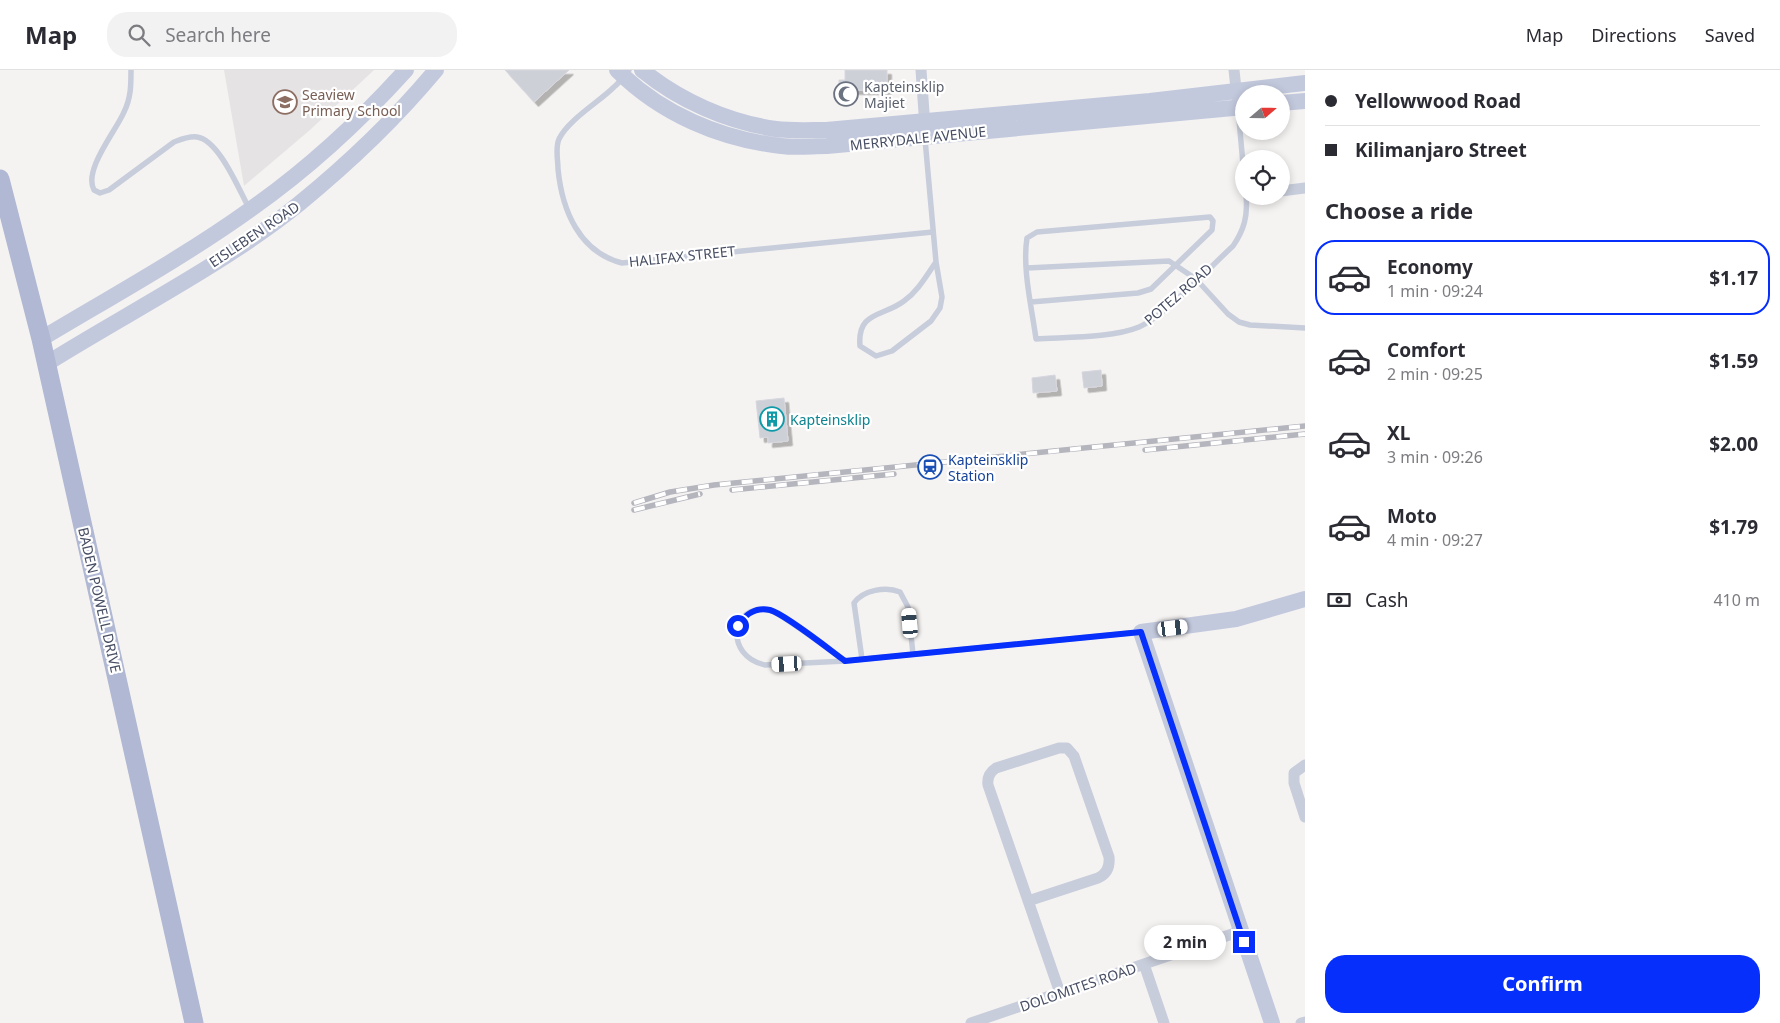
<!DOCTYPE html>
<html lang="en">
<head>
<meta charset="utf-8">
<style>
  :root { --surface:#fff; --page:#f2f2f3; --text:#2b2b33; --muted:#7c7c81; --line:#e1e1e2; --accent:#062ffb }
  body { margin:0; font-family:"Noto Sans",sans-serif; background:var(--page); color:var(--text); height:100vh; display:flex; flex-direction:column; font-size:19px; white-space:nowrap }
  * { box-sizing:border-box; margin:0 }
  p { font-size:16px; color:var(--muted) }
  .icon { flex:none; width:28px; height:28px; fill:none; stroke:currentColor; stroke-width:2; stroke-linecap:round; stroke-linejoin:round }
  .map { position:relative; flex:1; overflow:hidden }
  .details { display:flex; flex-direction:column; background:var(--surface); width:475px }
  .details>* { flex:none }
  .banner { display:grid; align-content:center; height:110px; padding:0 20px; background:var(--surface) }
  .needle { width:32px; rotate:70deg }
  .buttons { position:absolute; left:1235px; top:15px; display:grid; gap:10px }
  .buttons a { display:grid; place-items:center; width:55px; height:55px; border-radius:50%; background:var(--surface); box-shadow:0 2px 8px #0003; font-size:25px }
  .end { position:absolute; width:22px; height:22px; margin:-11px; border:6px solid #062ffb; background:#fff; box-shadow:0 0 0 2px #fff }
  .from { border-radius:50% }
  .bubble { position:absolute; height:35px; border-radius:18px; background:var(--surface); box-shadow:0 2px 8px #0003; font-size:16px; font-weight:700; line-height:35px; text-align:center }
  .car { position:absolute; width:15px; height:30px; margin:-15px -8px; border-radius:6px; box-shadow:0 0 4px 1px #0007; background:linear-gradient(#fff 24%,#345 0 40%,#fff 0 76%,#345 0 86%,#fff 0) }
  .banner b { display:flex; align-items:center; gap:18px; height:48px; font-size:19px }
  .banner b+b { border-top:1px solid var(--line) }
  .banner i { width:12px; height:12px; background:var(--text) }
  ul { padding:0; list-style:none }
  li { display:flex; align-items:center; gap:15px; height:75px; margin:0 10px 8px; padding:0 10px; border:2px solid transparent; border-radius:20px }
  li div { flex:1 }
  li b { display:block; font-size:19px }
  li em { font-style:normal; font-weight:700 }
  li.selected { border-color:var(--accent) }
  li>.icon { width:45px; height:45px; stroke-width:1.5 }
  h2 { padding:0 20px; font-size:22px; line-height:60px }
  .pay { display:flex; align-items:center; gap:12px; height:55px; padding:0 20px; font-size:19px }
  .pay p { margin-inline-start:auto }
  .button { display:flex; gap:10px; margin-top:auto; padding:10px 20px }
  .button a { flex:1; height:58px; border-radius:20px; background:var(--accent); color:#fff; font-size:20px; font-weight:700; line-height:58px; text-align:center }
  header { display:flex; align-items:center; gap:30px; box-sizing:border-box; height:70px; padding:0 25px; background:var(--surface); border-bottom:1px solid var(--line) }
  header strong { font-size:24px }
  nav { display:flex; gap:28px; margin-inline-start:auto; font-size:18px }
  .search { width:350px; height:45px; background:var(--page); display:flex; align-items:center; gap:12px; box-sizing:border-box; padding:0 18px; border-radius:20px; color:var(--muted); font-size:19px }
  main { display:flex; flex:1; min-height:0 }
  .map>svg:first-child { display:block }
</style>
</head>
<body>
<header>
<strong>Map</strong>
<div class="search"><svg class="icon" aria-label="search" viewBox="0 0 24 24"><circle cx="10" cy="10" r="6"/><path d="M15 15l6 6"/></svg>Search here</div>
<nav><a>Map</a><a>Directions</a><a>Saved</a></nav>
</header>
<main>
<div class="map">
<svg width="1305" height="953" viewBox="0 0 1305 953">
  <defs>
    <filter id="shadow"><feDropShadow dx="4.5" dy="4.5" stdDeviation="0" flood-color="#0004"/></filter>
  </defs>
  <rect width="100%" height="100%" fill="#f5f3f2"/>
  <path fill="#e6e3e4" d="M224 0H374L310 60 244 116Z"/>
  <path fill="#ced0d8" stroke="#d6d6de" filter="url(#shadow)" d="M505 0H569L534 32Z
    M845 0H887V20H839V10H845Z
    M1101 300 1102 316 1084 318 1082 302Z
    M1055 305 1057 321 1033 323 1032 308Z
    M784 328 788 371 768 373V367L760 368 756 331Z"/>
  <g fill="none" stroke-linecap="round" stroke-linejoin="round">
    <path stroke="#c8cddb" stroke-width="5.5" d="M131 0C131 15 131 28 124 42 116 61 83 100 94 120L100 123 109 120 174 72C182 69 189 66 197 67 219 70 239 120 249 138
      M629 0C624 6 620 12 614 17 599 32 568 50 559 69 555 78 558 90 558 99 562 140 579 182 622 193L933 162
      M1238 39 1244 105
      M925 69 936 192 942 227 940 238 931 251 892 281 876 286 860 276C857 241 883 247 904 231 918 221 926 206 936 192
      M1027 198 1169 191 1196 209 1228 244 1239 252 1250 255 1305 258
      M1031 232 1138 223 1151 219 1212 160 1213 151 1210 147 1037 162 1027 168C1022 198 1032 239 1036 269 1065 267 1113 268 1139 257 1166 245 1209 198 1233 176 1244 160 1248 146 1246 126
      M862 589 854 533C863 520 886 516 900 522L908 537 913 584
      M845 591C830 581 782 543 769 540 730 533 724 586 765 595L845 591 1140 562"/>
    <path stroke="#c8cddb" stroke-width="11" d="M921 0 925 57
      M1234 0 1237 28
      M1281 121 1305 118
      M1305 695 1294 703V713L1305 747
      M1028 831 1098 808C1107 804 1110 797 1109 787L1074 686 1067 678H1059L996 698C990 702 987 708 988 715L1060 923
      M1144 894 1164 953
      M971 953 1241 861
      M1301 953 1305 952"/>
    <path stroke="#c3c9dd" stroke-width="16" d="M617 0C661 44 720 69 781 76 796 78 812 76 827 76L1244 37
      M642 0C680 31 728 52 776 59 792 61 810 60 826 60L1150 31 1305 13
      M1281 33 1305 31
      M41 269C111 227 184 187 251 139 308 99 359 52 406 0
      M46 294C129 242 225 194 300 133 349 93 396 48 436 0
      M1272 953 1141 562 1236 549 1305 529"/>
    <path stroke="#b0b8d3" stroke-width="19" d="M0 109 41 269 194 953"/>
    <g stroke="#b4b5bd" stroke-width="5.5">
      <path id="rail" d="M1145 380 1305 364
        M732 420 894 404
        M634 433 670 422 714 415 1305 356
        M634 440 700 424"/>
    </g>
    <use href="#rail" stroke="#fff" stroke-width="4" stroke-dasharray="11" stroke-linecap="butt"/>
  </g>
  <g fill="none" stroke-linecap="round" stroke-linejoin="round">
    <path stroke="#062ffb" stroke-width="6" d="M738 556C745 544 756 537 770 540 785 544 830 580 845 591L1141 562 1244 872"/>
  </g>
  <defs>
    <g id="mosque-ring" transform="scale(1.25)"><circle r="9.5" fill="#fff" stroke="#6b7280" stroke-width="1.5"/><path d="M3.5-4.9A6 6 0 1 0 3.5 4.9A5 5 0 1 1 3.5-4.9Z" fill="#6b7280"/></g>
    <g id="school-ring" transform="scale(1.25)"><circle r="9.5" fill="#fff" stroke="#8d6e63" stroke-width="1.5"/><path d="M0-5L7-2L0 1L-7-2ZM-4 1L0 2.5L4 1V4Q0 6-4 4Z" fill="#8d6e63"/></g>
    <g id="building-ring" transform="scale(1.25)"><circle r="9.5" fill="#fff" stroke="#0f9aa8" stroke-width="1.5"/><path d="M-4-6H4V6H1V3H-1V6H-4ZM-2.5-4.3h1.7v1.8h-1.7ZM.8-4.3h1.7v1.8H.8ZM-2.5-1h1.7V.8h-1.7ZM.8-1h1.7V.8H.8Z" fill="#0f9aa8"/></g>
    <g id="station-ring" transform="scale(1.25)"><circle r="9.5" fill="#fff" stroke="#1a4fb4" stroke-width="1.5"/><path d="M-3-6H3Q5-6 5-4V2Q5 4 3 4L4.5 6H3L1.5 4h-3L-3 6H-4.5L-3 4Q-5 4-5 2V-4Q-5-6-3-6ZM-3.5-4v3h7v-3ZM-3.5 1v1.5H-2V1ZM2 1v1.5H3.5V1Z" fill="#1a4fb4"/></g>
  </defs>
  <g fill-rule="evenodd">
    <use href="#mosque-ring" x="846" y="24"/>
    <use href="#school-ring" x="285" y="32"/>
    <use href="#building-ring" x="772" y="349"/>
    <use href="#station-ring" x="930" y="397"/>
  </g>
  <g text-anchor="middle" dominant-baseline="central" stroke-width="4.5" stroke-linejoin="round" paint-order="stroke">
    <g font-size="14" fill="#5b616d" stroke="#fff" text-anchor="start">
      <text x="864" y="16">Kapteinsklip<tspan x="864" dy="16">Majiet</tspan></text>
    </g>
    <g font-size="14" fill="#785e54" stroke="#fff" text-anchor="start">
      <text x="302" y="24">Seaview<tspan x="302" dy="16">Primary School</tspan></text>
    </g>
    <g font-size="14" fill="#474e63" stroke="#fff">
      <text transform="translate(918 68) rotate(-6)">MERRYDALE AVENUE</text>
      <text transform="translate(254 164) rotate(-34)">EISLEBEN ROAD</text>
      <text transform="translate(682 186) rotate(-6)">HALIFAX STREET</text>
      <text transform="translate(1178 224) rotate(-41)">POTEZ ROAD</text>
      <text transform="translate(100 530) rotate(77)">BADEN POWELL DRIVE</text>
      <text transform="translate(1078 917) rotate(-19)">DOLOMITES ROAD</text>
    </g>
    <g font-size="14" fill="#0d838f" stroke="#fff" text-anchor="start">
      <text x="790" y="349">Kapteinsklip</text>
    </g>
    <g font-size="14" fill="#164399" stroke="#fff" text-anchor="start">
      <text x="948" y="389">Kapteinsklip<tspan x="948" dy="16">Station</tspan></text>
    </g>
  </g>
</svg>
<div class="buttons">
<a><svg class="needle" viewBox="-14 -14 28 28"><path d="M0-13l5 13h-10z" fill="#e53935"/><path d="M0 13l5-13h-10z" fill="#7c7c81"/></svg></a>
<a><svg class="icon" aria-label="locate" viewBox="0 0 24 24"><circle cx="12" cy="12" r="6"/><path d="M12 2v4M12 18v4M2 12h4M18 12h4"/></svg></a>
</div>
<i class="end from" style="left:738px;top:556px"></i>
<i class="end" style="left:1244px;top:872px"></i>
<div class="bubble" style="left:1144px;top:855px;width:82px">2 min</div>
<i class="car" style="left:910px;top:553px;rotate:355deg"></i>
<i class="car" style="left:1173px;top:558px;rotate:83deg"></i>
<i class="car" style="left:787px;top:594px;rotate:267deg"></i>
</div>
<section class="details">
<div class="banner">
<b><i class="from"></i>Yellowwood Road</b>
<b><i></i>Kilimanjaro Street</b>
</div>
<h2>Choose a ride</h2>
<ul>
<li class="selected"><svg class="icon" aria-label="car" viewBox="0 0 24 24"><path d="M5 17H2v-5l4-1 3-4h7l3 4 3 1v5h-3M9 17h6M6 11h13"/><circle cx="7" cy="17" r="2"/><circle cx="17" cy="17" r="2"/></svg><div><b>Economy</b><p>1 min · 09:24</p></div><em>$1.17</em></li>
<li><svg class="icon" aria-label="car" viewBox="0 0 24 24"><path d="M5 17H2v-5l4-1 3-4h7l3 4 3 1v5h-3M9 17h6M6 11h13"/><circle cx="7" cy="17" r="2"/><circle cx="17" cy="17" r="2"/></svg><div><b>Comfort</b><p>2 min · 09:25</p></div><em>$1.59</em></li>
<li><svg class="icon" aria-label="car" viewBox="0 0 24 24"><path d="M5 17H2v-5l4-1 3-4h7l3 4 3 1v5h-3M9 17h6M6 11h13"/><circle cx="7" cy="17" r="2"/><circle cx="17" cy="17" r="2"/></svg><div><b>XL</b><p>3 min · 09:26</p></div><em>$2.00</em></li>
<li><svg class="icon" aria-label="car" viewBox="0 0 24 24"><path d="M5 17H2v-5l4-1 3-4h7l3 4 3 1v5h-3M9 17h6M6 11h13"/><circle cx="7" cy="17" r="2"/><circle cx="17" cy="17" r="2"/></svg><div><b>Moto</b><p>4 min · 09:27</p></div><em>$1.79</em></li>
</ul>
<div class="pay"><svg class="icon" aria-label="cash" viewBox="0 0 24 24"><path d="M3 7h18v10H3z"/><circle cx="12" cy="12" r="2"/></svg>Cash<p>410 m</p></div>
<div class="button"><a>Confirm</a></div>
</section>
</main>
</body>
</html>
